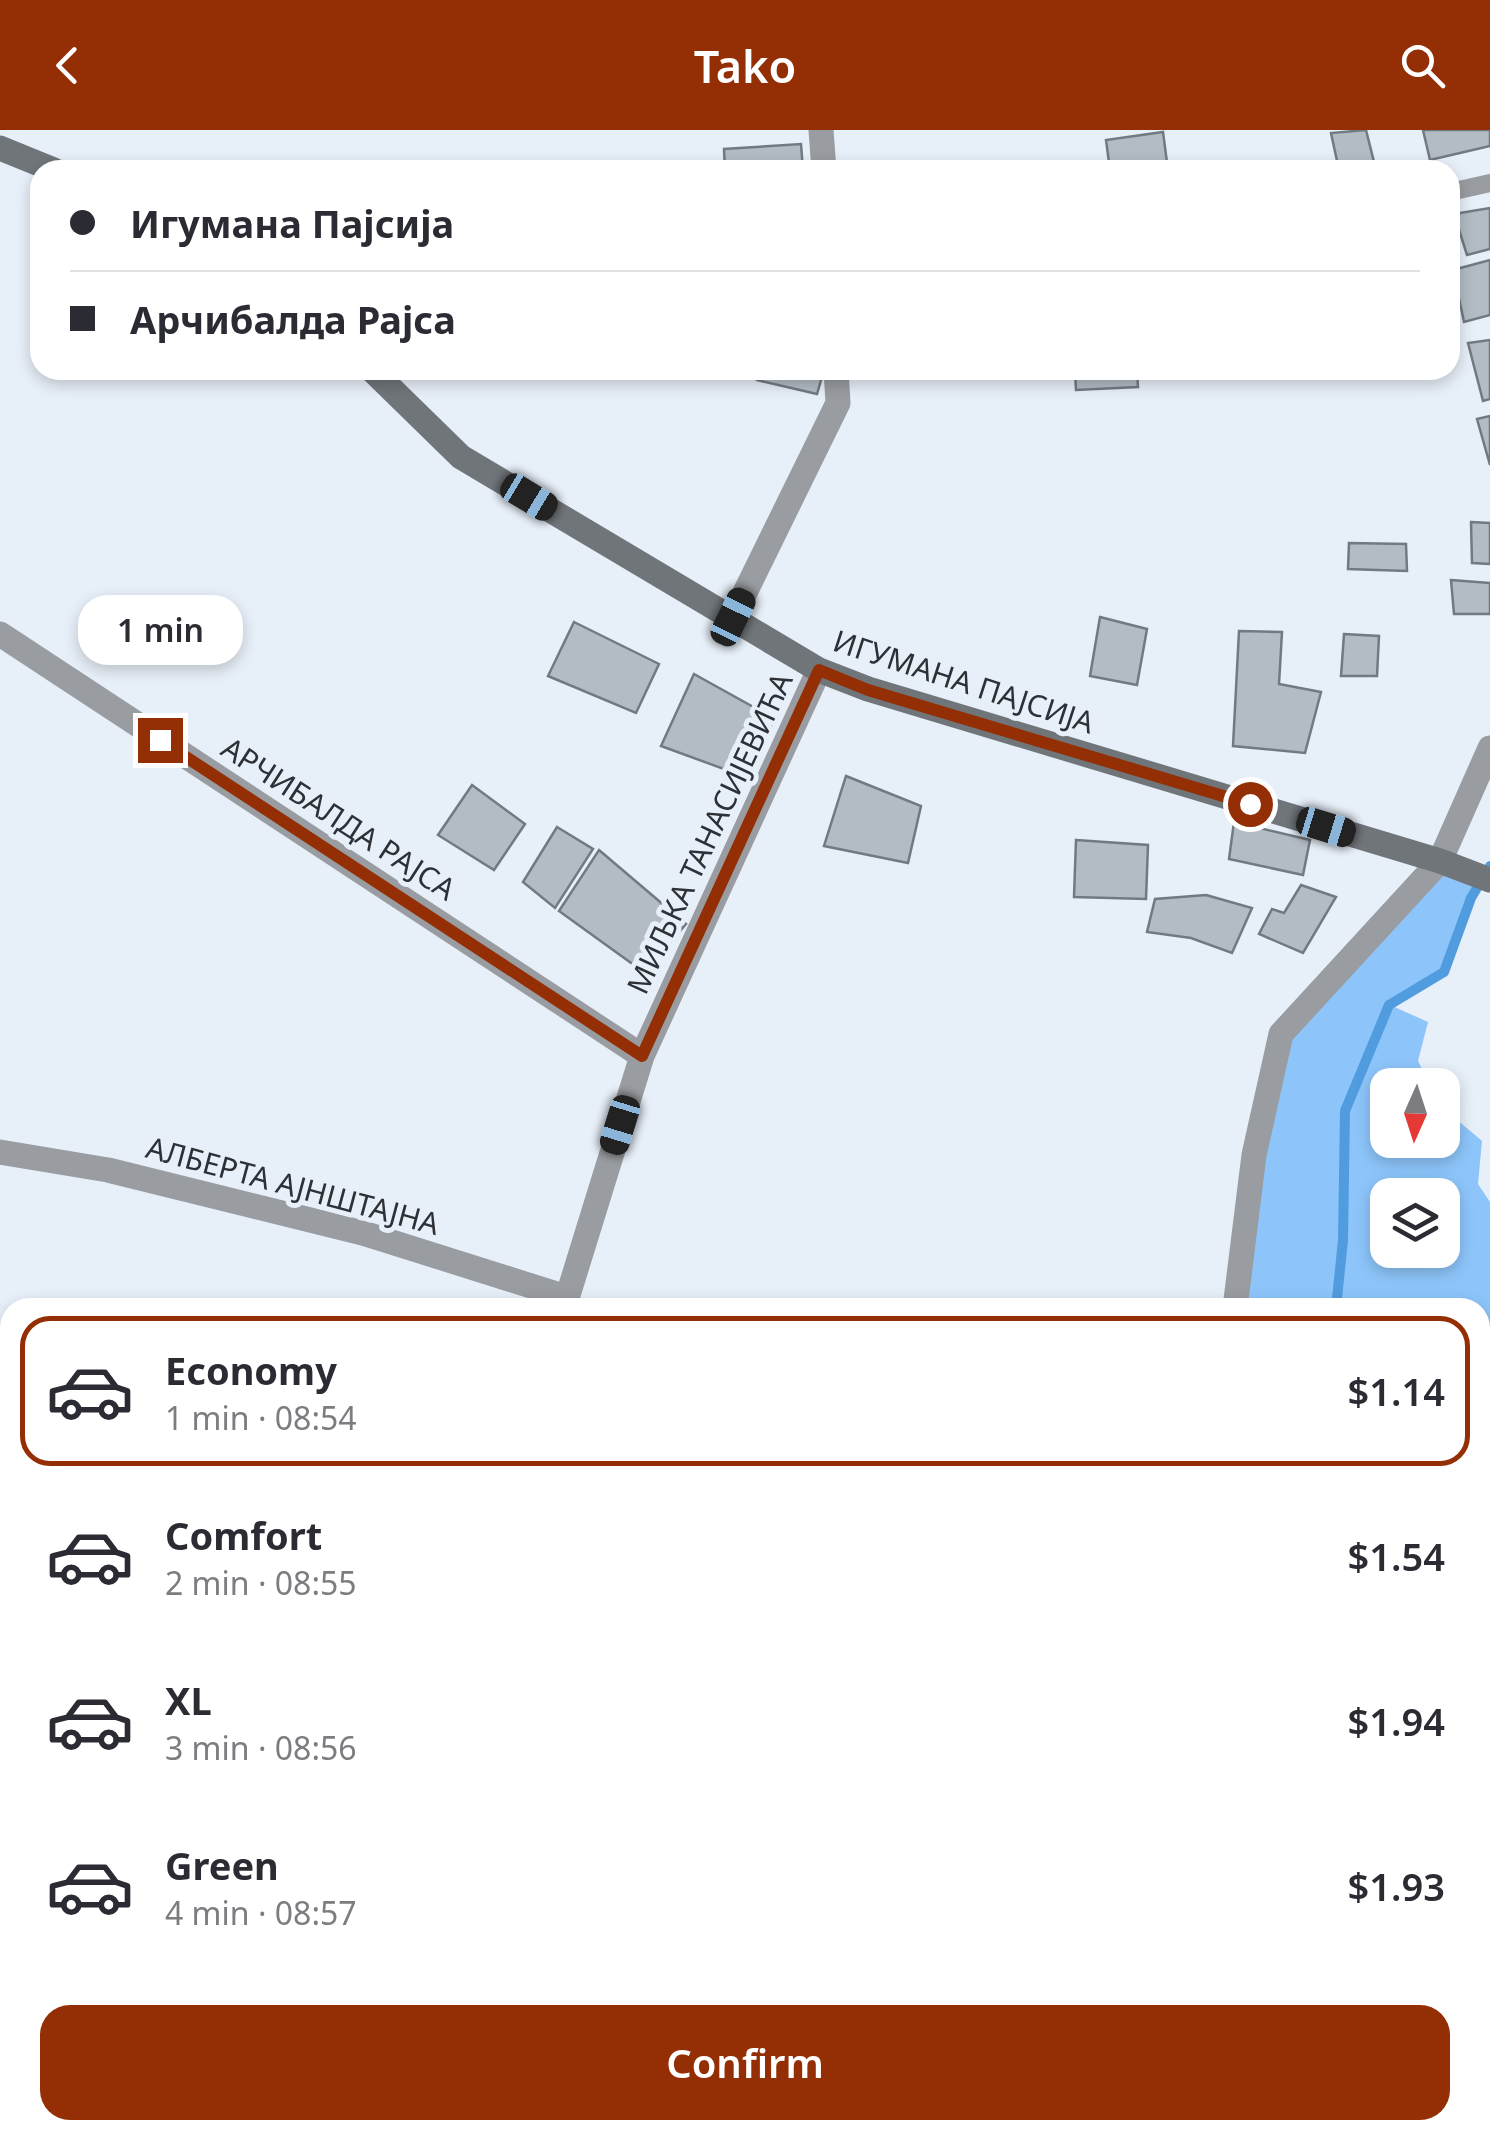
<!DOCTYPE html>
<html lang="en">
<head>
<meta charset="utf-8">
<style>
  :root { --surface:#fff; --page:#f2f2f3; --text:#2b2b33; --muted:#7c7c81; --line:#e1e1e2; --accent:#942e05 }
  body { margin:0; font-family:"Noto Sans",sans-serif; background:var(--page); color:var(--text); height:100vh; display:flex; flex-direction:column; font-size:38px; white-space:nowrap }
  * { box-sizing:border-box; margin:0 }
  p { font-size:32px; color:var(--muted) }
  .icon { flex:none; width:55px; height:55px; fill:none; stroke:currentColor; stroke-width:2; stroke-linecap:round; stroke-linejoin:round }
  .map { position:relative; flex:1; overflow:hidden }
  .sheet { position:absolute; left:0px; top:1168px; width:1490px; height:842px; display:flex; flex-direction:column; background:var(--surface); border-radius:30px 30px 0 0; box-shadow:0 5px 15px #0003 }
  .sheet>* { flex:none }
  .hud { position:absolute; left:30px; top:30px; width:1430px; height:220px; border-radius:30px; box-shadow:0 5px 15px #0003; display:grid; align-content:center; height:220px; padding:0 40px; background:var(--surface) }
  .needle { width:65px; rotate:183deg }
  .controls { position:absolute; left:1370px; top:938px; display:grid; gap:20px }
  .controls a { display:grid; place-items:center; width:90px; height:90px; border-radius:20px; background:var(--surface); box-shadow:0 5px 15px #0003; font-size:50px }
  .end { position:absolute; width:45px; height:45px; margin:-22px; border:12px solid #942e05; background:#fff; box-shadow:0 0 0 5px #fff }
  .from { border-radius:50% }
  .bubble { position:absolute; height:70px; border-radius:30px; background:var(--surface); box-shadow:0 5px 15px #0003; font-size:32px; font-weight:600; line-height:70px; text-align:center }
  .car { position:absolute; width:30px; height:60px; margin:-30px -15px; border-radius:12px; box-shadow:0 0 8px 2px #0007; background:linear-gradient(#222 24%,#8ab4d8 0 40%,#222 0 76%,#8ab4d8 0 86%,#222 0) }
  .hud b { display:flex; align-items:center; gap:35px; height:95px; font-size:38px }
  .hud b+b { border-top:2px solid var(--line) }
  .hud i { width:25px; height:25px; background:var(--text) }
  ul { padding:18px 0 0; list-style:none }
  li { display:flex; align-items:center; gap:30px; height:150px; margin:0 20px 15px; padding:0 20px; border:5px solid transparent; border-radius:30px }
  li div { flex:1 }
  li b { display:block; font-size:38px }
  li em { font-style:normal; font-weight:600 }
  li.active { border-color:var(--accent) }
  li>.icon { width:90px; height:90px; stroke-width:1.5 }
  .button { display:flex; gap:20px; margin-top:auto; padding:20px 40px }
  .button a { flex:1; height:115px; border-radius:30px; background:var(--accent); color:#fff; font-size:40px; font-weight:600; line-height:115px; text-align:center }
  header { display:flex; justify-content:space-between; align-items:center; height:130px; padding:0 40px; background:var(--accent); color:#fff; font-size:45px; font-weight:600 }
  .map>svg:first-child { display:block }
</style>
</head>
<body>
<header><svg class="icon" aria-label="back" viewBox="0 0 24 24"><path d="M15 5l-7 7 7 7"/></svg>Tako<svg class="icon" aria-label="search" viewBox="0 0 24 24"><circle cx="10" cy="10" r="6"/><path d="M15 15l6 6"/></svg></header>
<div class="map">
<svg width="1490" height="2009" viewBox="0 0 1490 2009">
  <rect width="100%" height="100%" fill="#e7eff8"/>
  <path fill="#8dc5fa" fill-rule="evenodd" d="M1440 731 1483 748 1471 768 1444 842 1390 875 1428 892 1418 931 1430 955H1388V1010H1442L1443 978 1482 1011 1478 1054 1490 1072V1439L1480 1435V1178H1235L1281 904ZM1388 1065H1442V1120H1388Z"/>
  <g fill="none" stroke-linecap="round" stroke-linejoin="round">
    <path stroke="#519cdf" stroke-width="10" d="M1336 1178 1343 1110 1345 981 1389 875 1444 842 1471 768 1490 736
      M1061 2000 1063 2009"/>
  </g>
  <path fill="#b3bcc4" stroke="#727a81" stroke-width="2.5" d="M1366 0 1376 40H1339L1331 3Z
    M1423 0H1490V16L1430 30Z
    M1163 2 1168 40H1110L1106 10Z
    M801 14 803 40H725L724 19Z
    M1490 78V119L1467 125 1454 84Z
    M1490 130V185L1464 192 1453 140Z
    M1490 210V269L1483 271 1468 213Z
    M760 240H824L817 264 757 250Z
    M1075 240H1137L1138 257 1076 260Z
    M1490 286V335L1477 289Z
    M1471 392 1490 393V434L1472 433Z
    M1349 413 1406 414 1407 441 1348 439Z
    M1451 450 1490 453V484H1454Z
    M1100 487 1147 499 1137 555 1090 546Z
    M574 492 659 534 636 583 548 546Z
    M1239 501 1282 502 1279 554 1321 562 1305 623 1233 616Z
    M1344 504 1379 506 1377 546H1341Z
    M694 544 775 589 743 646 661 616Z
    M846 646 921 676 908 733 824 716Z
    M472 655 525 694 494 740 438 705Z
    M1234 692 1310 710 1303 745 1229 729Z
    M557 697 593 719 555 778 523 752Z
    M1076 710 1148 715 1146 769 1074 767Z
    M599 720 686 794 645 843 559 781Z
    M1301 755 1336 767 1303 823 1259 804 1272 779 1284 783Z
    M1206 765 1252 778 1232 823 1191 808 1147 802 1155 769Z
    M0 1429 10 1430 4 1485H0Z"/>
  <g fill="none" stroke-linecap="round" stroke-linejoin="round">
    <path stroke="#999ca0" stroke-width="18" d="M1450 62 1490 53"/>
    <path stroke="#999ca0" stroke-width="25" d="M821 0 824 40
      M733 487 838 273 836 240
      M0 504 642 926
      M0 1022 108 1040 363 1103 566 1167
      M564 1178 642 926 819 540
      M1235 1178 1254 1025 1281 904 1440 731 1490 618
      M0 1376 10 1377
      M58 2009V2000
      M460 2009V2000
      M944 2009 946 2000"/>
    <path stroke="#70757a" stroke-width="25" d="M0 18 54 40
      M372 240 461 327 819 540 868 559 1440 731 1490 750
      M1480 1612 1490 1583
      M1470 2000 1472 2009"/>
  </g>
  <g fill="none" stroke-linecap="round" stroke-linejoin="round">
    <path stroke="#942e05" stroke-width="12" d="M160 610 642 926 819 540 868 560 1250 674"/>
  </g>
  <g text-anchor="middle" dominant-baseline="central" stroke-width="10" stroke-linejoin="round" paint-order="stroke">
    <g font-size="30" fill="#2d3034" stroke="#e7eff8">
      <text transform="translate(964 551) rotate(18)">ИГУМАНА ПАЈСИЈА</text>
      <text transform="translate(339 688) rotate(33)">АРЧИБАЛДА РАЈСА</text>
      <text transform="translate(709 703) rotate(-65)">МИЉКА ТАНАСИЈЕВИЋА</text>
      <text transform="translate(293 1055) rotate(15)">АЛБЕРТА АЈНШТАЈНА</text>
    </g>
  </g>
</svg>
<div class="controls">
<a><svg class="needle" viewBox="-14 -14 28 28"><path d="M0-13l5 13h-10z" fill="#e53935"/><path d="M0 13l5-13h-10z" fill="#7c7c81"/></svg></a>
<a><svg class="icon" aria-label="layers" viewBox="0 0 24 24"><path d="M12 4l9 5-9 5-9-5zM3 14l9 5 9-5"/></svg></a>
</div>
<i class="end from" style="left:1250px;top:674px"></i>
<i class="end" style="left:160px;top:610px"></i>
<div class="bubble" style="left:78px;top:465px;width:165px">1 min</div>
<i class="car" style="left:529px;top:367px;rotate:121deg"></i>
<i class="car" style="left:733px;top:487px;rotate:26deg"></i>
<i class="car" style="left:1326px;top:697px;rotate:107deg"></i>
<i class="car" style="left:620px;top:995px;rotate:197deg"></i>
<div class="hud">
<b><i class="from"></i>Игумана Пајсија</b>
<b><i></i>Арчибалда Рајса</b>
</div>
<section class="sheet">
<ul>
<li class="active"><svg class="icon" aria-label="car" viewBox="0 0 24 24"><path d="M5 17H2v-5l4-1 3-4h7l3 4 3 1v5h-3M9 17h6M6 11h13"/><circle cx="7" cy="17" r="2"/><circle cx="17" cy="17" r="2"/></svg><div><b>Economy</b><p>1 min · 08:54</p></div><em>$1.14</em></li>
<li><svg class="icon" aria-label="car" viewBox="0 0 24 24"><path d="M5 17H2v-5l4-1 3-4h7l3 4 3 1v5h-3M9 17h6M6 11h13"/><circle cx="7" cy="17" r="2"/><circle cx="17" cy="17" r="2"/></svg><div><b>Comfort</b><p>2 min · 08:55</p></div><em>$1.54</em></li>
<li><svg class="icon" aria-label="car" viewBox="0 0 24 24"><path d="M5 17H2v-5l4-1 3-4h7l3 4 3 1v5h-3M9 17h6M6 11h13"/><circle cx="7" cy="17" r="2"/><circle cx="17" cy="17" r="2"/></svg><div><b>XL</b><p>3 min · 08:56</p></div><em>$1.94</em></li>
<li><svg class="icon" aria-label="car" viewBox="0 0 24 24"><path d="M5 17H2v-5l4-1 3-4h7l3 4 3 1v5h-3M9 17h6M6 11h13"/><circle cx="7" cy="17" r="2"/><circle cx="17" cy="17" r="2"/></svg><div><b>Green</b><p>4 min · 08:57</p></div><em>$1.93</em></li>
</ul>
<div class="button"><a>Confirm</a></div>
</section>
</div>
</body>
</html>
